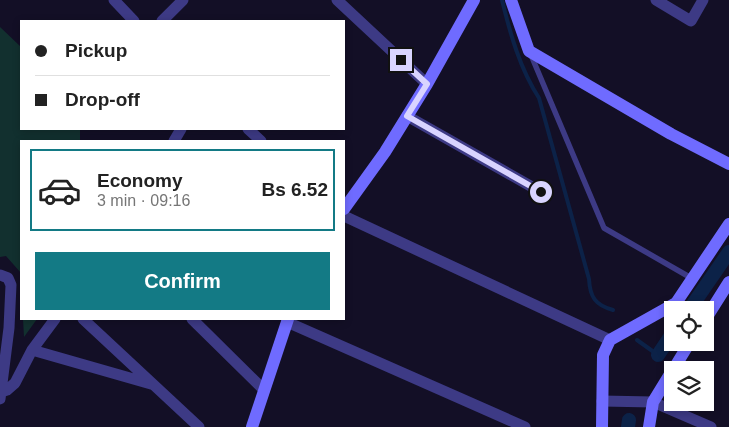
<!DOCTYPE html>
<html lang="en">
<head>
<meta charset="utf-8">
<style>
  :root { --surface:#fff; --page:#f6f6f6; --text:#222; --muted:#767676; --line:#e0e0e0; --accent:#137a85 }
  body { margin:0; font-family:Helvetica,sans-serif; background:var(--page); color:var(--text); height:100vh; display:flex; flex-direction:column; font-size:19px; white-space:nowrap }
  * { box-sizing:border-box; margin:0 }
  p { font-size:16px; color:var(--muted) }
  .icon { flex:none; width:28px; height:28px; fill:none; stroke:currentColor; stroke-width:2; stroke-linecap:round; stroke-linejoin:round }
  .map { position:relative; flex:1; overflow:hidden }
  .details { position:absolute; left:20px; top:140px; width:325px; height:180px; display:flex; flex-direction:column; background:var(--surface); border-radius:0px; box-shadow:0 2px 8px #0003 }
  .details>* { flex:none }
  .banner { position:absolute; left:20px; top:20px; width:325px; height:110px; border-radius:0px; box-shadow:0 2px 8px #0003; display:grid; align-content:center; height:110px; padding:0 15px; background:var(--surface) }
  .fabs { position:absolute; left:664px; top:301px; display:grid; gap:10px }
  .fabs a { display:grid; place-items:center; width:50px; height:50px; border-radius:0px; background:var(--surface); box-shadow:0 2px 8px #0003; font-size:25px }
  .end { position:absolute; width:22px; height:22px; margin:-11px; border:6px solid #d9d4ff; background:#111; box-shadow:0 0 0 2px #111 }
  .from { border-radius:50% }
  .banner b { display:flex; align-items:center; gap:18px; height:48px; font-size:19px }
  .banner b+b { border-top:1px solid var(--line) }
  .banner i { width:12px; height:12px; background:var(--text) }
  ul { padding:9px 0 0; list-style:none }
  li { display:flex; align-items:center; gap:15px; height:82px; margin:0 10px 8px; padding:0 5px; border:2px solid var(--line); border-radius:0px }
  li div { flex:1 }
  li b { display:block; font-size:19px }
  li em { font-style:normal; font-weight:600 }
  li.current { border-color:var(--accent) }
  li>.icon { width:45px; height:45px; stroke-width:1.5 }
  .cta { display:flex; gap:10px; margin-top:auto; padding:10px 15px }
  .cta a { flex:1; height:58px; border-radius:0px; background:var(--accent); color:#fff; font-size:20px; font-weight:600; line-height:58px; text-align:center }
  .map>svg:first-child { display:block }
</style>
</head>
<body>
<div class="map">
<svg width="729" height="427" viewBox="0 0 729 427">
  <rect width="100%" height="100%" fill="#130f26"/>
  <path fill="#12302f" d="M0 27 21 47V129H80V141H21V273L6 256 0 257Z
    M23 319H37L24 337Z"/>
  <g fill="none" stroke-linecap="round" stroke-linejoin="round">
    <path stroke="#0c2248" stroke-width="4" d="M502 0C510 33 520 69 539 98L589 279C590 297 595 305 613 310
      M637 340 658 355"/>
    <path stroke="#0c2248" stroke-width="14" d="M689 310 729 252
      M658 355 672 334
      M628 427 629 420"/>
    <path stroke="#3d3a85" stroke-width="5.5" d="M531 55 604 228 693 279"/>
    <path stroke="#3d3a85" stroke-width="11" d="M114 0 134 21
      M337 0 427 84
      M656 0 691 21 703 0
      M162 21 183 0
      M407 116 541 192
      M248 129 261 141
      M174 141 181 129
      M344 216 610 340
      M0 275 8 278 11 285 9 328 0 399
      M83 319 199 427
      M192 319 264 390
      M287 322 525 427
      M32 350 151 384
      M1 392 7 390 15 383 32 350 55 319
      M602 401 653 402 711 427"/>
    <path stroke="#6f6bff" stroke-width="12" d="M511 0 529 51 671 134 729 164
      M344 209 385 152 427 84 474 0
      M705 320 729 282
      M673 370 690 342
      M252 427 288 319
      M602 427 603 355 610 340 676 303 729 224
      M649 427 653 402 672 371"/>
  </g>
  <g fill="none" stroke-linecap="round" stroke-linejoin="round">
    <path stroke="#d9d4ff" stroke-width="6" d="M401 60 427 84 407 116 541 192"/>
  </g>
</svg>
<div class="fabs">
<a><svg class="icon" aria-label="locate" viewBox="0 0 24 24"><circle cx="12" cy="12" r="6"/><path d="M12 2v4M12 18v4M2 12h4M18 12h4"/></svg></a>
<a><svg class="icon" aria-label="layers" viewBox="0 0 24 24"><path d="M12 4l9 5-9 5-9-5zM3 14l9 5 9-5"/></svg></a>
</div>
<i class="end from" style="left:541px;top:192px"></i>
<i class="end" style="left:401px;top:60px"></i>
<div class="banner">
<b><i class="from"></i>Pickup</b>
<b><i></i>Drop-off</b>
</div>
<section class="details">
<ul>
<li class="current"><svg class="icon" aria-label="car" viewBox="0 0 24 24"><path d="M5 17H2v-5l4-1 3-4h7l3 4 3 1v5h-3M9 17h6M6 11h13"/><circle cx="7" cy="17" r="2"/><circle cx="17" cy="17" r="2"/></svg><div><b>Economy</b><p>3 min · 09:16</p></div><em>Bs 6.52</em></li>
</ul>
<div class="cta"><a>Confirm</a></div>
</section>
</div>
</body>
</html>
